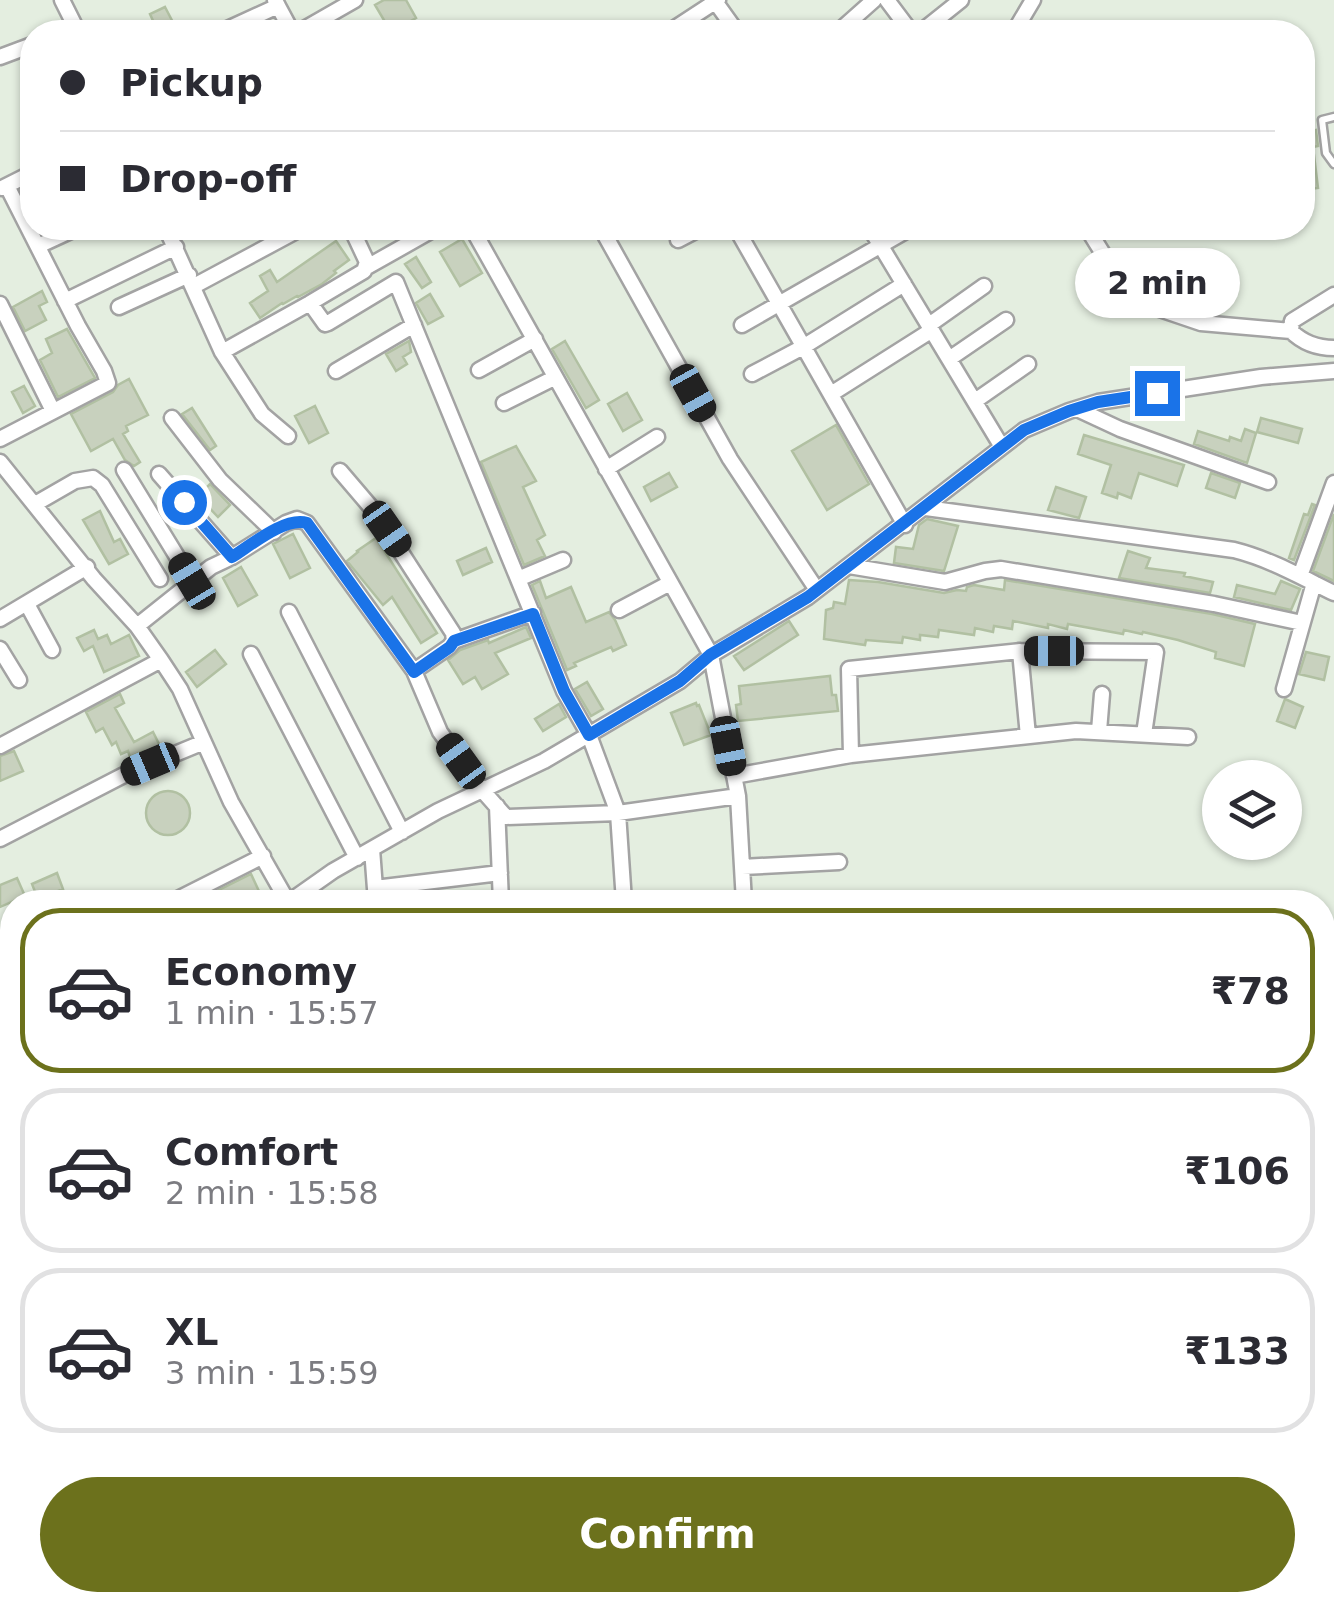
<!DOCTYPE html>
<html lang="en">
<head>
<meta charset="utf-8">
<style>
  :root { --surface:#fff; --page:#f7f7f7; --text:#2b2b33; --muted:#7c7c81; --line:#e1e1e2; --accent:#6c711c }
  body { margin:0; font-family:"DejaVu Sans",sans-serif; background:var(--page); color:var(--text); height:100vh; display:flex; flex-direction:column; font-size:38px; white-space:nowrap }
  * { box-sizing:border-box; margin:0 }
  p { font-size:32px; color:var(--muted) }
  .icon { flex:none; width:55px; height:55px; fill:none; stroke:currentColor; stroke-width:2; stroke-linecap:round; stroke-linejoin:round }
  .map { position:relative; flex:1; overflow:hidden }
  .details { position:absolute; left:0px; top:890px; width:1335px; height:722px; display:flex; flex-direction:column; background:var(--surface); border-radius:40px 40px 0 0; box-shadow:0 2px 8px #0004 }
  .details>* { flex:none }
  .banner { position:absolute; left:20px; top:20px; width:1295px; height:220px; border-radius:40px; box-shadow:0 2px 8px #0004; display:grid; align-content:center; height:220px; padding:0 40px; background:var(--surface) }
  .buttons { position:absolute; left:1202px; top:760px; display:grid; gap:20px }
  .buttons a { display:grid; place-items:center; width:100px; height:100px; border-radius:50%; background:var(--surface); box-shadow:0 2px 8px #0004; font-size:50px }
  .end { position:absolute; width:45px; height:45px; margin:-22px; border:12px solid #1a73e8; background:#fff; box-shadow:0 0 0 5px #fff }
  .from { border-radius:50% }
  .bubble { position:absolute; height:70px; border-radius:35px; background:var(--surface); box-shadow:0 2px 8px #0004; font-size:32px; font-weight:700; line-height:70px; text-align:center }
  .car { position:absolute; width:30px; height:60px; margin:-30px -15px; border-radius:12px; box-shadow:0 0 8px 2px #0007; background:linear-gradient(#222 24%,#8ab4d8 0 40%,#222 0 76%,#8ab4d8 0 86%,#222 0) }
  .banner b { display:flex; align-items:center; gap:35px; height:95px; font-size:38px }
  .banner b+b { border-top:2px solid var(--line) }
  .banner i { width:25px; height:25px; background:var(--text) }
  ul { padding:18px 0 0; list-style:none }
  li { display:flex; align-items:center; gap:30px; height:165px; margin:0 20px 15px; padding:0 20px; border:5px solid var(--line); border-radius:40px }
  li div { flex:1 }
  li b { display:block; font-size:38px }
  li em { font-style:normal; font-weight:700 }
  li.on { border-color:var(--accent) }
  li>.icon { width:90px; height:90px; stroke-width:1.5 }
  .action { display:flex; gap:20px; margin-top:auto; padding:20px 40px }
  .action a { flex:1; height:115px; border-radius:60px; background:var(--accent); color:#fff; font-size:40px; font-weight:700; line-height:115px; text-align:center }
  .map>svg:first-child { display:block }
</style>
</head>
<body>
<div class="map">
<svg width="1334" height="1612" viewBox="0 0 1334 1612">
  <rect width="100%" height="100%" fill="#e4eee0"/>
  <path fill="#c8d1be" stroke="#b1c0a2" stroke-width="2.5" d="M384 0H406L416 18 391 32 375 5Z
    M165 7 178 32H136L154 23 150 14Z
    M1302 126H1310L1311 131 1316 130 1318 146 1313 147 1318 188 1302 190Z
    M462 239 482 273 460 286 440 252Z
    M336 241 349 260 334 271 336 273 322 284 298 297 297 296 283 304 282 303 260 318 250 303 268 291 260 276 270 270 277 282Z
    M416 257 431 282 422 288 405 264Z
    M42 291 47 302 39 306 46 320 25 331 13 307Z
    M430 294 443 316 428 324 416 303Z
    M67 329 95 378 58 397 40 360 52 353 46 339Z
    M409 341 411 352 403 357 407 364 396 371 386 354Z
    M565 341 599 400 586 408 552 349Z
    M129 379 148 415 126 426 128 431 123 434 140 462 134 466 125 460 113 439 91 451 71 414 113 392 118 385Z
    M24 386 35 406 23 413 12 392Z
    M627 393 642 420 623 431 608 404Z
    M315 406 328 433 309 443 295 416Z
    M192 408 216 446 210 450 182 414Z
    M1261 418 1302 429 1298 443 1257 432Z
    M836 425 869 484 827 510 792 451Z
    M1245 429 1256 433 1247 463 1194 444 1198 431 1229 441 1230 437 1241 441Z
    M1084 435 1184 465 1177 486 1139 473 1131 498 1118 493 1117 498 1102 493 1111 465 1078 454Z
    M516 446 536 481 523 487 545 535 537 540 545 556 524 565 481 462Z
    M669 473 677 487 651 501 644 487Z
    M1211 473 1240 483 1235 498 1206 488Z
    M210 484 230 505 218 517 198 496Z
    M1056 487 1086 497 1079 518 1048 510Z
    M1312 504 1315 505 1294 560 1289 558 1304 514 1308 515Z
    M100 511 114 542 120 539 128 554 109 564 83 520Z
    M1334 514V581L1313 571Z
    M927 519 958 526 944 571 894 563 896 547 913 549 919 525Z
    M293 534 310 568 290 578 273 544Z
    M376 538 437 633 421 643 392 597 383 605 347 561 358 552 357 551Z
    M486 548 492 562 463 575 457 561Z
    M1128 551 1150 558 1146 568 1185 573 1184 576 1213 582 1210 593 1119 578Z
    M241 567 257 595 238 606 223 578Z
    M849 580 878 582 944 593 957 590 966 591 967 587 974 585 1004 590 1005 580 1212 614 1255 624 1244 666 1215 658 1216 652 1178 640 1143 632 1142 634 1124 630 1123 634 1068 624 1067 629 1048 624V628L1013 621 1012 629 994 626 993 632 975 628 974 635 939 630 938 637 920 635V640L903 637 902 643 866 640 865 645 824 639 826 610 833 608 834 602 845 604Z
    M540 581 546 598 571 587 586 622 609 612 615 620 626 645 613 651 611 647 574 663 576 666 567 670 532 585Z
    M1281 581 1300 589 1291 610 1234 597 1237 585 1275 594Z
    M789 621 798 635 744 670 734 656Z
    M526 627 531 638 495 653 508 674 482 689 475 677 463 684 448 660 460 650 488 640 489 643Z
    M94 630 98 639 107 635 111 644 129 635 139 656 104 672 93 646 84 651 77 638Z
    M215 650 226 664 197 687 186 672Z
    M1306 652 1329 657 1324 680 1299 674Z
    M830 676 832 695H836L838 711 738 721 736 705 741 704 739 686Z
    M587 682 603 709 591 716 575 689Z
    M120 694 124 703 115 708 134 742 153 732 160 746 146 754 144 751 130 757 128 751 121 754 116 742 112 745 103 728 96 732 86 712Z
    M1285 699 1303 707 1295 728 1277 721Z
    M696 703 697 706 699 705 711 735 684 745 671 713Z
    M559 704 566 717 543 731 535 719Z
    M14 751 23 771 0 781V756Z
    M146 813a22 22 0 1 1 44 0a22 22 0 1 1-44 0Z
    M57 873 63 889 51 894 54 902H39L32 884Z
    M251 874 264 902H195Z
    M17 878 25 896 0 907V885Z
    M0 1121H3L12 1145V1207L7 1196 0 1192Z
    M12 1264V1409L0 1411V1269Z
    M129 1600H175L180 1609 200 1600H228L233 1612H134Z
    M336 1600H384L376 1606 374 1612H344Z
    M925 1600H963L977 1612H939Z
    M1113 1600H1159L1155 1612H1110Z"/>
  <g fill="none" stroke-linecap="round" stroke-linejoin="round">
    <g stroke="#a3a3a3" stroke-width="11">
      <path id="service" d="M1334 117 1322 120 1326 153 1334 164"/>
    </g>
    <g stroke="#a3a3a3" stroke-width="19">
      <path id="minor" d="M62 0 78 32
        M714 0 737 32
        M887 0 911 32
        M278 6 292 32
        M221 32 278 6 275 0
        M299 32 355 0
        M669 32 718 0
        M838 32 874 0
        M921 32 961 0
        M1014 32 1033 0
        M0 57 32 45
        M2 188 32 173
        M166 228 222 352 262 414 288 436
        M601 228 730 459 817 590
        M736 228 905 525
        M870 228 1002 447
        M1087 228 1128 294 1139 302 1201 323 1291 331
        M678 240 701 228
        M38 246 77 228
        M367 267 436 228
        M194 286 302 228
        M1334 295 1292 321 1291 331C1303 343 1317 348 1334 348
        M65 301 176 247
        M310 303 325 324 328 323 396 282 564 691 589 735 618 813 624 902
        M0 304 53 411
        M119 307 189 275
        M742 325 911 228
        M929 325 984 286
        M222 352 310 303 364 271 367 262 351 228
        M949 359 1006 320
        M479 370 535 339
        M336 371 414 325
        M752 374 803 347 904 284
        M831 394 932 330
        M975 401 1028 364
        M504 403 554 378
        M1077 409 1120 429 1268 482
        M172 418 220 480 274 532
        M0 439 108 383 104 371 78 326 7 186
        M0 462 94 579 137 626 161 660 180 689 231 802 288 902
        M606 469 657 437
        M124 470 192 581
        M340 471 375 512 453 633 454 641 449 647 414 671
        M159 474 232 557
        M35 504 75 481 93 478 102 485 160 579
        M926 508 1234 550C1270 559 1301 577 1334 593
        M849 566 945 582 985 571 1001 569 1214 604 1302 623
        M1300 576 1334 483
        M518 579 563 560
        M27 604 52 650
        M619 610 670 583
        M289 612 402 832
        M0 619 87 567
        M137 626 211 567 232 557 286 523 297 519 307 523 414 671 440 732 483 791 506 817 618 813 738 796 711 655 472 228
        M454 641 533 613
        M0 649 19 680
        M1020 651 1028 736
        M251 654 357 858
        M1284 689 1314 583
        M1099 731 1102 694
        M0 746 161 660
        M851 755 849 669 1020 651 1156 652 1144 734
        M734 776 851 755 1076 731 1188 737
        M738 796 744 902
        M497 806 501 902
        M0 839 124 775 204 742
        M372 849 376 902
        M742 867 839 862
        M375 888 500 873
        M172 902 263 856
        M289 902 333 871 438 811 544 761 680 681 711 655 808 597 1024 430 1069 411 1098 402 1261 377 1334 371
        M635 902 744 900
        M0 996 12 989
        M0 1049 6 1051 12 1049
        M0 1111 12 1100
        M1322 1161 1334 1152
        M0 1204 12 1235
        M1322 1366 1334 1368
        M0 1422 12 1419
        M0 1447 12 1513
        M1322 1462 1334 1421
        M1322 1515 1334 1518
        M1322 1567 1334 1571
        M30 1600 33 1612
        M111 1600 116 1612
        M493 1600 509 1612
        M601 1600 611 1608 621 1612
        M68 1612 94 1605
        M385 1612 405 1600
        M442 1612 462 1600
        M773 1612 787 1600
        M864 1612 878 1600
        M998 1612 1005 1600
        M1091 1612 1097 1600"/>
    </g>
    <use href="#service" stroke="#fff" stroke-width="6"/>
    <use href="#minor" stroke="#fff" stroke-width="14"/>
  </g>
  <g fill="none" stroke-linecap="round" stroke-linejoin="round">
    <path stroke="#1a73e8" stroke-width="12" d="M184 502 232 557C251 545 286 516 307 523L414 672 450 647 454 641 533 614 564 691 589 735 680 681 710 655 808 597 1024 430 1069 411 1098 402 1157 393"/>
  </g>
</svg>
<div class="buttons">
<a><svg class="icon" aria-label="layers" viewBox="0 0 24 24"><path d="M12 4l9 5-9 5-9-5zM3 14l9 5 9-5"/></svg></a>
</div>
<i class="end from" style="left:184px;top:502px"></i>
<i class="end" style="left:1157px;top:393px"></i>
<div class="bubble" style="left:1075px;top:248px;width:165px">2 min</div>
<i class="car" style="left:693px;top:393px;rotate:151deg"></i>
<i class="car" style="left:387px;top:529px;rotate:145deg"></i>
<i class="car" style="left:192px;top:581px;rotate:329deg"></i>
<i class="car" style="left:1054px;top:651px;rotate:270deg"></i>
<i class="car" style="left:728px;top:746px;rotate:169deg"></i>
<i class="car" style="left:461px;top:761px;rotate:324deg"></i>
<i class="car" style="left:150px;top:764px;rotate:247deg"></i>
<div class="banner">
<b><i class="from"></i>Pickup</b>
<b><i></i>Drop-off</b>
</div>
<section class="details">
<ul>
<li class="on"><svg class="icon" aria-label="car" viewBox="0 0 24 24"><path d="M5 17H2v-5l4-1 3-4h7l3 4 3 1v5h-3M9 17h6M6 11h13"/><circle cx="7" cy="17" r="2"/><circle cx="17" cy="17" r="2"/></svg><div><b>Economy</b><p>1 min · 15:57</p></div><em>₹78</em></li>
<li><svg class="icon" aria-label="car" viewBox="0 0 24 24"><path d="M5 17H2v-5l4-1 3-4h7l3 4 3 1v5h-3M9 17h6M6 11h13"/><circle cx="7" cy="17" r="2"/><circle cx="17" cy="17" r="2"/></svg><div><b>Comfort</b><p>2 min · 15:58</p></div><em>₹106</em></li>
<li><svg class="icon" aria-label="car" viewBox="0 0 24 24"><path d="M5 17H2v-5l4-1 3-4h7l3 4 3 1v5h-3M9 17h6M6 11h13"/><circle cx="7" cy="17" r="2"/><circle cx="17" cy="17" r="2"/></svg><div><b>XL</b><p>3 min · 15:59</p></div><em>₹133</em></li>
</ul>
<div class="action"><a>Confirm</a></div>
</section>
</div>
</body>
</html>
